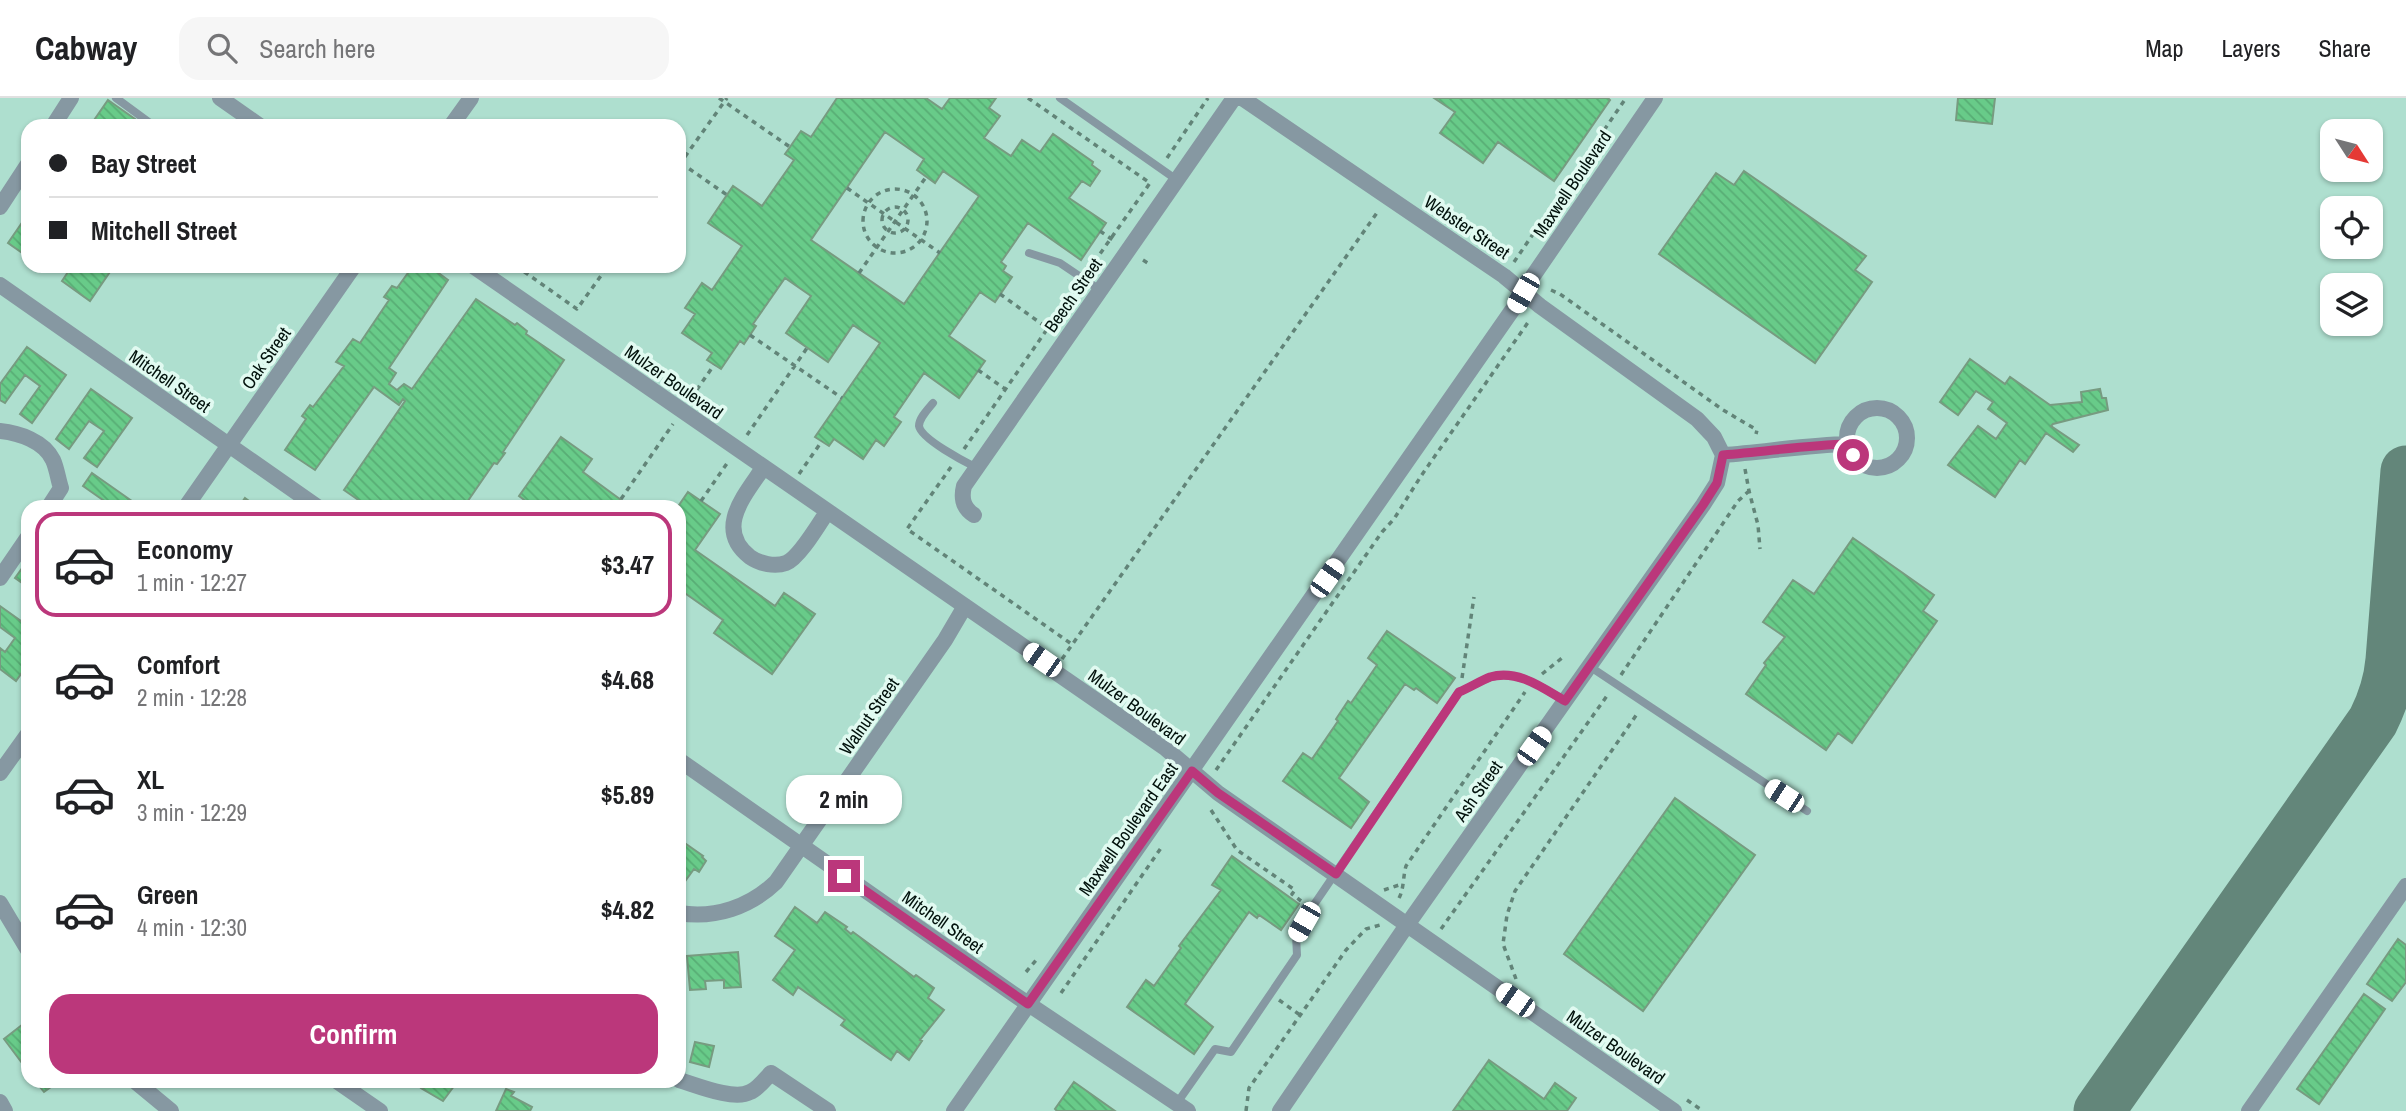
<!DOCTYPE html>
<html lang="en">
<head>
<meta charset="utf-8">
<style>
  :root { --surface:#fff; --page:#f6f6f6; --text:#202124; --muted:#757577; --line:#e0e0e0; --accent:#bb377b }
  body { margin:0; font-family:"Archivo Narrow",sans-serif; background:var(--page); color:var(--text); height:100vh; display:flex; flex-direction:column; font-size:26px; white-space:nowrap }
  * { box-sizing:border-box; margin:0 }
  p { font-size:23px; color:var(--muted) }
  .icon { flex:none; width:38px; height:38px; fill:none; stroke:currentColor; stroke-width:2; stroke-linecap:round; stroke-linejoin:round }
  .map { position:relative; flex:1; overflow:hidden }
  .side { position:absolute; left:21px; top:402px; width:665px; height:588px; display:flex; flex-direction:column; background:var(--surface); border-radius:21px; box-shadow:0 2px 5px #0004 }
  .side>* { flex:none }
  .banner { position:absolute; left:21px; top:21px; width:665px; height:154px; border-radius:21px; box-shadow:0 2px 5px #0004; display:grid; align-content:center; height:154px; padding:0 28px; background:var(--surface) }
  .needle { width:46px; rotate:126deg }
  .controls { position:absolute; left:2320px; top:21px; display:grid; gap:14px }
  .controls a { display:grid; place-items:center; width:63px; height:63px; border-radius:14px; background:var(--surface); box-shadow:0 2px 5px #0004; font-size:35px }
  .end { position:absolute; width:32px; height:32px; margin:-16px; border:9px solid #bb377b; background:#fff; box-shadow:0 0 0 4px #fff }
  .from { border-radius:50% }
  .bubble { position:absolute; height:49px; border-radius:21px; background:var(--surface); box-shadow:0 2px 5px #0004; font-size:23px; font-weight:800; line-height:49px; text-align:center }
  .car { position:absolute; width:21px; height:42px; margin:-21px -10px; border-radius:9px; box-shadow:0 0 5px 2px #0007; background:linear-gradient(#fff 24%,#345 0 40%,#fff 0 76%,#345 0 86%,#fff 0) }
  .banner b { display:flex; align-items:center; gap:24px; height:66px; font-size:26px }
  .banner b+b { border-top:2px solid var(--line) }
  .banner i { width:18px; height:18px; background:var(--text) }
  ul { padding:12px 0 0; list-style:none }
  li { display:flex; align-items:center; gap:21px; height:105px; margin:0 14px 10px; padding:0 14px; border:4px solid transparent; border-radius:21px }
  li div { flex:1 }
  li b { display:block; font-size:26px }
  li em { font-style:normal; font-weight:800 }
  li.on { border-color:var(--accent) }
  li>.icon { width:63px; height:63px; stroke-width:1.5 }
  .action { display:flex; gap:14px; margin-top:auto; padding:14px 28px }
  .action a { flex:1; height:80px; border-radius:21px; background:var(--accent); color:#fff; font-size:28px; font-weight:800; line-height:80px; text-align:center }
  header { display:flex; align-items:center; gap:42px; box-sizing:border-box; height:98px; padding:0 35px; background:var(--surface); border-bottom:2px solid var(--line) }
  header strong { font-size:33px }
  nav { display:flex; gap:38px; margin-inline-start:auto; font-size:24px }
  .search { width:490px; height:63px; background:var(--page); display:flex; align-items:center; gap:18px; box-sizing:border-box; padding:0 24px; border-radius:21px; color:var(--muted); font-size:26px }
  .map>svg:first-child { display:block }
</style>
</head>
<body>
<header>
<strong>Cabway</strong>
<div class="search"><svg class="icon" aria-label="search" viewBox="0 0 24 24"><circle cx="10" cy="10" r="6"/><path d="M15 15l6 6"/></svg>Search here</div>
<nav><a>Map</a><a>Layers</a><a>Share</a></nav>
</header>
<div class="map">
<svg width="2406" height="1013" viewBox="0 0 2406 1013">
  <defs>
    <pattern id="building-back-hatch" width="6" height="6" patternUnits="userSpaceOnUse" patternTransform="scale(1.75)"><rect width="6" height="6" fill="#68cb89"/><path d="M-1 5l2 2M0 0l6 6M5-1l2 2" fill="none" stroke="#58ad75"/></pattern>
  </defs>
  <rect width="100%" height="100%" fill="#aedfcf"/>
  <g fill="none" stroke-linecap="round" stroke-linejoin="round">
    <path stroke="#63867a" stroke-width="51" d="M2099 1013 2373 623C2383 603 2389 585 2391 562L2406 373"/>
  </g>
  <path fill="url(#building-back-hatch)" stroke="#779b80" stroke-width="2" fill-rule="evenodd" d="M837 0H926L942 11 950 0H996L989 10 1000 18 984 40 1011 58 1022 42 1040 54 1053 36 1093 64 1092 67 1100 73 1090 88 1082 83 1069 100 1106 125 1081 162 1028 125 1001 164 1006 168 1003 173 1012 179 995 204 980 194 949 238 985 263 959 300 924 275 894 319 901 324 884 348 876 342 863 361 834 341 829 348 815 339 880 245 853 227 828 264 786 235 811 198 785 180 753 226 756 228 744 246 740 243 721 271 707 262 712 255 682 235 695 216 685 210 702 185 712 192 742 148 708 125 733 88 762 108 794 62 785 56 790 49 801 33 811 39ZM885 34 924 61 917 72 935 85 943 73 979 98 904 206 811 142Z
    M1434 0H1608L1610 2 1554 83 1498 44 1483 65 1440 35 1455 14Z
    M1958 0H1995L1992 26 1956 22Z
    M108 2 135 21 130 28H90Z
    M1744 73 1866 158 1855 172 1872 184 1815 265 1659 156 1716 75 1734 87Z
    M28 116V159L8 145Z
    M72 168H114L90 203 62 183Z
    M413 168H429L448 182 389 270 396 275 389 286 397 292 404 286 412 291 476 201 515 227 517 225 527 233 526 236 564 262 503 354 505 355 497 366 494 365 463 410H370L344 392 405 303 403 301 399 307 374 289 315 372 285 352 306 321 302 318 310 307 313 309 344 268 336 264 353 241 360 245 389 202 384 199 392 188 397 190Z
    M27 249 66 277 32 325 20 316 40 288 25 277 5 305 0 302V286Z
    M1970 261 2005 286 2010 279 2050 307 2082 304 2081 294 2100 291 2102 300H2106L2108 312 2053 326 2051 328 2079 347 2073 354 2046 335 2025 366 2020 362 1995 399 1948 367 1978 328 1996 341 2007 325 1988 311 1993 304 1976 293 1958 317 1940 304Z
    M91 291 132 320 97 369 84 360 104 333 89 323 69 351 56 341Z
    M561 339 592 361 583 374 632 410H535L519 398Z
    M92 375 139 408 138 410H108L110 407 83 388Z
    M688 394 720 416 695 452 775 508 784 495 815 516 772 576 714 535 723 522 679 491V410H677Z
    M245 400 259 410H238Z
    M1853 440 1934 497 1923 513 1937 523 1852 645 1838 635 1826 652 1746 596 1766 567 1764 565 1785 539 1763 524 1793 482 1814 496Z
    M23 469 28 473V489L15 480Z
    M0 508 28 528V566L16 583 0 571V550L5 554 15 540 0 529Z
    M1387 533 1455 580 1437 605 1416 590 1414 592 1405 586 1339 680 1369 704 1351 730 1283 683 1303 655 1312 661 1338 623 1336 621 1348 603 1351 605 1377 567 1368 560Z
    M1675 700 1755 757 1643 913 1564 856Z
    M679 741 703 758 702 759 706 763 699 774 694 771 683 786 679 783Z
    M1232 758 1299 806 1281 832 1259 817 1257 820 1249 814 1185 906 1213 929 1194 956 1127 909 1146 882 1154 888 1181 850 1179 848 1221 792 1212 787Z
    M795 809 817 825 825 814 847 829 845 831 851 836 853 834 914 879 916 877 934 890 928 900 944 912 920 942 922 943 909 962 897 953 891 962 841 927 845 922 798 889 793 897 773 882 795 852 775 838Z
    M2398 841 2406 847V884L2392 903 2367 886Z
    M738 854 741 889 724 890V882L705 883 706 891 690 892 687 858Z
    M2364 896 2385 911 2319 1006 2297 991Z
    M27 923 28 925V973L4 941Z
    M695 944 714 948 709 969 690 964Z
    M1489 962 1544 1001 1555 985 1576 1000 1567 1013H1453Z
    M36 984H58L44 994Z
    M424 984H457L443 1003 421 990Z
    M1074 984 1115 1013H1057L1055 1011Z
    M506 991 514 994 511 998 532 1009 530 1013H496Z"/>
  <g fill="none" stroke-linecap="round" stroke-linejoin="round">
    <path stroke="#628478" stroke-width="3.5" stroke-dasharray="5 5" stroke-linecap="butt" d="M719 0 790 49
      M1028 0 1150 85 1090 170
      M1167 60 1208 0
      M681 65 727 97
      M679 67 727 0
      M847 90 940 155
      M863 123a32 32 0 1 1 64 0a32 32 0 1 1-64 0Z
      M882 122a13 13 0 1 1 26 0a13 13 0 1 1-26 0Z
      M1100 133 1113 142
      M1143 162 1151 167
      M1514 164 1626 0
      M516 168 577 211 608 168
      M859 175 926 79
      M1551 192 1560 196 1723 312 1757 332 1756 336
      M1000 196 1050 232
      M750 237 842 300
      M978 272 1008 293
      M691 300 714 267
      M747 337 807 250
      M964 351 1075 191
      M951 369 907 431 1073 547
      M1745 371 1749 393 1758 427 1760 451
      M799 376 822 343
      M621 401 673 326
      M701 403 728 364
      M1062 561 1379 112
      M1542 576 1562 560
      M1621 577 1738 403 1749 393
      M1462 580 1474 499
      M1216 672 1382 434 1394 421 1421 378 1529 223
      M1211 712 1237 752 1295 792 1292 796 1301 803
      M1384 792 1402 786
      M1399 800C1404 791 1403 778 1406 768L1525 594
      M1441 831 1609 595
      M1026 874 1037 861
      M1516 881 1503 846 1507 817 1515 793 1637 616
      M1061 895 1163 747
      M1279 902 1300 917
      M1687 1002 1703 1013
      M1246 1013 1249 990 1346 852 1366 831 1380 827"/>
    <path stroke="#8698a2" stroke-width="8" d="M116 0 154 28
      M1060 0 1177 82
      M1029 155 1060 165 1100 192
      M933 305C928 311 919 320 919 328 921 341 965 364 977 370
      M1589 568 1807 713
      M1177 1005 1215 951 1231 954 1297 857 1296 837 1311 811 1459 594C1469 590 1480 583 1491 579 1518 571 1543 590 1565 603"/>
    <path stroke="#8698a2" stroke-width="16" d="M220 0 260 28
      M1242 0 1504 178 1540 208 1697 321 1714 339 1723 357
      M53 28 71 0
      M451 28 471 0
      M0 109 28 66
      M473 168 1043 562 1048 569 1165 650 1218 695 1674 1013
      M0 187 319 410
      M1847 340a30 30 0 1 1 60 0a30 30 0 1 1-60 0Z
      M0 333C19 335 44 343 53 362 57 371 58 381 61 390L48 410
      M1723 357C1765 354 1806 347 1848 346
      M763 370C745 397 714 431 750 459 760 466 775 469 786 465 799 460 819 426 827 414
      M185 410 354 168
      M974 417C963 410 961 400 964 388L1234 0
      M0 480 28 439
      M679 662 1012 895 1188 1013
      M0 675 28 636
      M0 805 28 852
      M679 815C715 821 750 809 776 784L945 542 965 508
      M679 982C696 987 734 1003 750 994 758 991 765 981 771 975L828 1013
      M136 984 171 1013
      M338 984 380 1013
      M0 1004 5 1013
      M954 1013 1513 211 1533 178 1655 0
      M1280 1013 1407 827 1703 407 1717 385 1723 357
      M2249 1013 2406 788"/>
  </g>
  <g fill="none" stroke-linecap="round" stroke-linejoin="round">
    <path stroke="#bb377b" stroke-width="9" d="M844 778 1028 906 1192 673 1218 695 1336 776 1459 594C1469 590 1480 583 1490 579 1518 571 1543 590 1565 603L1703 407 1717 385 1723 357C1765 354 1806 347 1848 346L1853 357"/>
  </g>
  <g text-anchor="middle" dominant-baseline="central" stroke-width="7" stroke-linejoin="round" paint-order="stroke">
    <g font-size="18" fill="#01100b" stroke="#e1faf1">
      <text transform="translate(1572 86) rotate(-56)">Maxwell Boulevard</text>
      <text transform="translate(1467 129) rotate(34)">Webster Street</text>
      <text transform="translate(1073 197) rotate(-55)">Beech Street</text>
      <text transform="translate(266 260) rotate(-55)">Oak Street</text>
      <text transform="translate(170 283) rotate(35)">Mitchell Street</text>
      <text transform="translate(674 284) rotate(35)">Mulzer Boulevard</text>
      <text transform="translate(1137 609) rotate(36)">Mulzer Boulevard</text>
      <text transform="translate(869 618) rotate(-55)">Walnut Street</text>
      <text transform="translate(1478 693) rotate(-55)">Ash Street</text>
      <text transform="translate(1128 731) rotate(-55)">Maxwell Boulevard East</text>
      <text transform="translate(943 824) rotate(35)">Mitchell Street</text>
      <text transform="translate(1616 949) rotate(35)">Mulzer Boulevard</text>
    </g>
  </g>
</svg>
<div class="controls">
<a><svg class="needle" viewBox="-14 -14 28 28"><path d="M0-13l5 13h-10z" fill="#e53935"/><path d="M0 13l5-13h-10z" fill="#757577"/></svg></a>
<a><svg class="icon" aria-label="locate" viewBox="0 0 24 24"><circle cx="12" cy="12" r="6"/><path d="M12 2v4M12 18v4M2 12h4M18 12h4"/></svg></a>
<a><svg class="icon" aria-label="layers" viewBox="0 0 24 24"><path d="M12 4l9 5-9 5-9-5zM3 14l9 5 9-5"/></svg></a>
</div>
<i class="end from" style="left:1853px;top:357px"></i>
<i class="end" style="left:844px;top:778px"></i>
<div class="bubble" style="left:786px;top:677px;width:116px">2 min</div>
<i class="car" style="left:1523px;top:195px;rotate:210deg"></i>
<i class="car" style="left:1327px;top:480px;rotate:35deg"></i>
<i class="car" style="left:1042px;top:562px;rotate:305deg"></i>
<i class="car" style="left:1534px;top:648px;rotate:35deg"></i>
<i class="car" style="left:1784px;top:698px;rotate:303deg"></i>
<i class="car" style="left:1304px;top:824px;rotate:210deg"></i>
<i class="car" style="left:1515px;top:902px;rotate:305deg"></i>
<div class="banner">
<b><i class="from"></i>Bay Street</b>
<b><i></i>Mitchell Street</b>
</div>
<section class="side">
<ul>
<li class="on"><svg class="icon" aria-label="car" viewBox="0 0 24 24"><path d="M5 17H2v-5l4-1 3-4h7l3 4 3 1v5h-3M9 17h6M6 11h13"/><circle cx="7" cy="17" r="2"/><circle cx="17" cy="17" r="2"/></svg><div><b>Economy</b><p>1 min · 12:27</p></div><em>$3.47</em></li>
<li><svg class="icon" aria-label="car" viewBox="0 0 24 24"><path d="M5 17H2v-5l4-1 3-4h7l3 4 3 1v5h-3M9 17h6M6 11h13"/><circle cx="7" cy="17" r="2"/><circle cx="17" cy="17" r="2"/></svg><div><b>Comfort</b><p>2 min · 12:28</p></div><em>$4.68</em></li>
<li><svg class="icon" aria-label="car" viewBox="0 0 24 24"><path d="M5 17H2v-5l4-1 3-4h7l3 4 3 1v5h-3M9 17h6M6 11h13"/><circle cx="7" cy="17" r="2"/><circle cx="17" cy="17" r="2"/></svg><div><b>XL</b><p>3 min · 12:29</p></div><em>$5.89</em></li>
<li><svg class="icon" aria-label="car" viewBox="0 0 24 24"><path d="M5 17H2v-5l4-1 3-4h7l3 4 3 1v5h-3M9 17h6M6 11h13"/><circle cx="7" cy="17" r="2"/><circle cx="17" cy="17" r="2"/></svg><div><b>Green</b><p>4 min · 12:30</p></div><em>$4.82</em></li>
</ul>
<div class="action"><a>Confirm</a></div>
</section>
</div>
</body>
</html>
